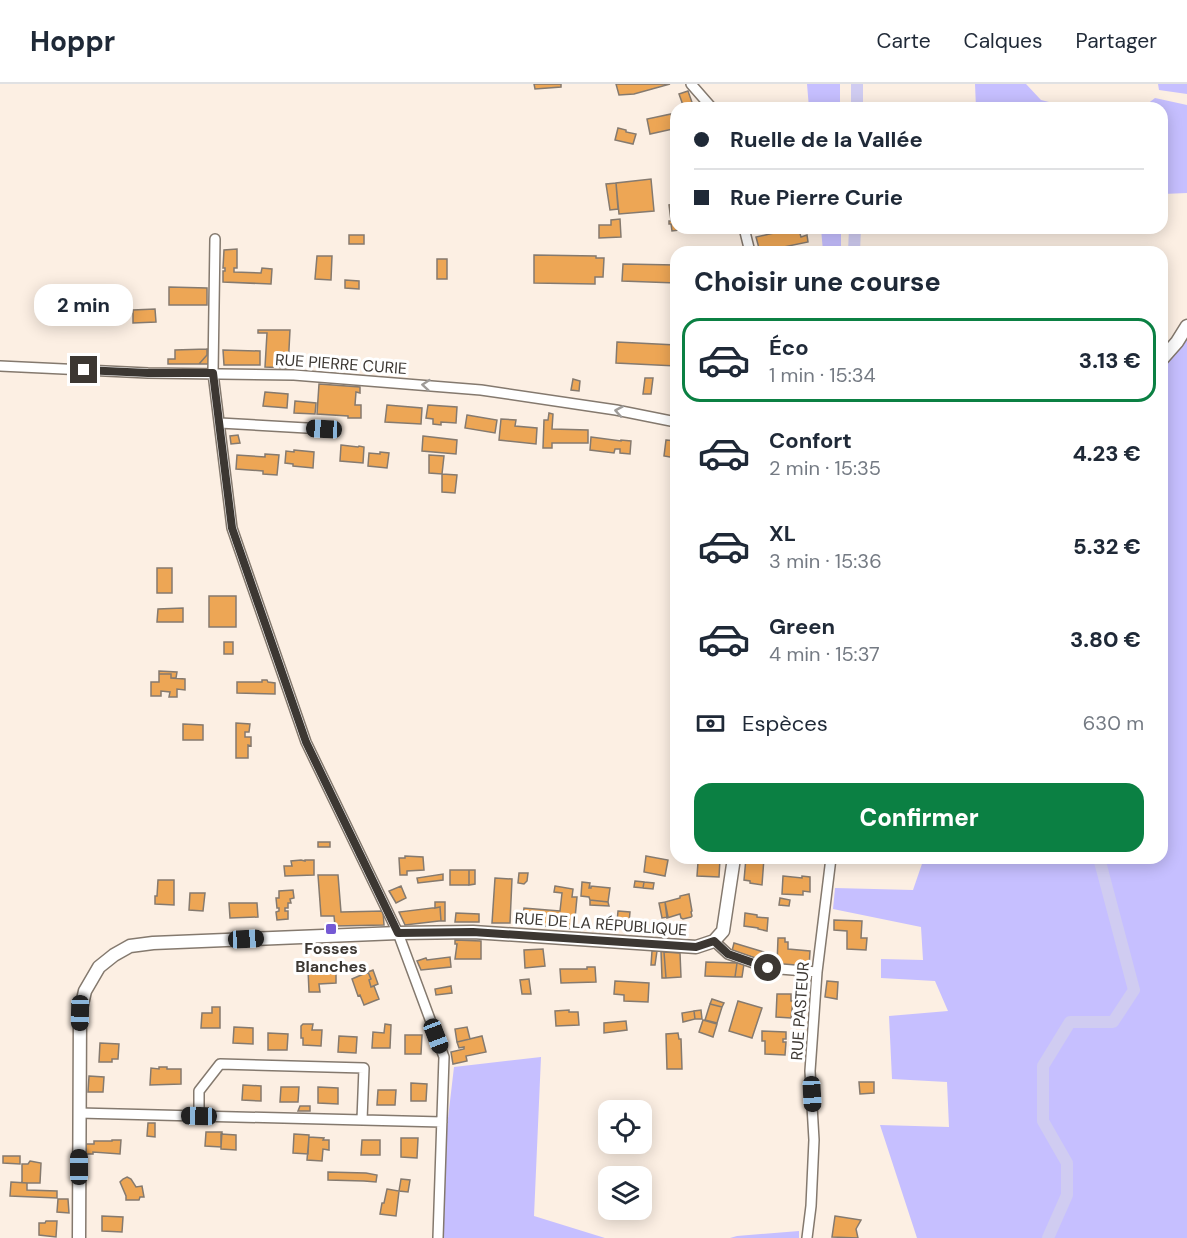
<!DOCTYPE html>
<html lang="fr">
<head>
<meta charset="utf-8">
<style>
  :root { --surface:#fff; --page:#f2f2f3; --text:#1f2937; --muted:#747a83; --line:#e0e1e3; --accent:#0b8043 }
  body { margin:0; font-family:"DM Sans",sans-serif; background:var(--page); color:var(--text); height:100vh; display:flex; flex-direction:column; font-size:22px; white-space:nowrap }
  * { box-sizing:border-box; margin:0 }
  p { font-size:20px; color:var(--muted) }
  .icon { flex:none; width:33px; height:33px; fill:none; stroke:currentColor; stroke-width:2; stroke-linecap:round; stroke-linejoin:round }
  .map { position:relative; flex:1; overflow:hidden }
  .drawer { position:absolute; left:670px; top:162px; width:498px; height:618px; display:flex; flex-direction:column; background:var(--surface); border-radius:18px; box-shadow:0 3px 15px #0003 }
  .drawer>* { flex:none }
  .top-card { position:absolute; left:670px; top:18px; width:498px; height:132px; border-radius:18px; box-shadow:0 3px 15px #0003; display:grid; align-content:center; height:132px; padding:0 24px; background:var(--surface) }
  .tools { position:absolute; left:598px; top:1016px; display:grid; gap:12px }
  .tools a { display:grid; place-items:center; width:54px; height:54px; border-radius:12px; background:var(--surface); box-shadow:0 3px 15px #0003; font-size:30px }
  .end { position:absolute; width:27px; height:27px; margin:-14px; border:8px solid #3c3732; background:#fff; box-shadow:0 0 0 3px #fff }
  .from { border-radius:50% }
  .bubble { position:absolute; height:42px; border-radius:18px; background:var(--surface); box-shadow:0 3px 15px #0003; font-size:20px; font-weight:800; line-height:42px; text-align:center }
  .car { position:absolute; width:18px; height:36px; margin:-18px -9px; border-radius:8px; box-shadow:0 0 4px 2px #0007; background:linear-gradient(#222 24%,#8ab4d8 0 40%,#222 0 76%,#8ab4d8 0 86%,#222 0) }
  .top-card b { display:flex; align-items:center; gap:21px; height:57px; font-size:22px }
  .top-card b+b { border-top:2px solid var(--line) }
  .top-card i { width:15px; height:15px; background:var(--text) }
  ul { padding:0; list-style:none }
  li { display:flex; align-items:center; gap:18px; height:84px; margin:0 12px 9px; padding:0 12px; border:3px solid transparent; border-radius:18px }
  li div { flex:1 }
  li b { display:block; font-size:22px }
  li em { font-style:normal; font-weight:800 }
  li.active { border-color:var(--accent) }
  li>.icon { width:54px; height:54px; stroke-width:1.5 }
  h2 { padding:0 24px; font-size:27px; line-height:72px }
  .pay { display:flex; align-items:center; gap:15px; height:66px; padding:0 24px; font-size:22px }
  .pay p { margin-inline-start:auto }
  .button { display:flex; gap:12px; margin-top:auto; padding:12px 24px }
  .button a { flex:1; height:69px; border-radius:18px; background:var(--accent); color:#fff; font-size:24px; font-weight:800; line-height:69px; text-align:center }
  header { display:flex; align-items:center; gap:36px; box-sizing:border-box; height:84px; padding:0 30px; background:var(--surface); border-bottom:2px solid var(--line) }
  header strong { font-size:28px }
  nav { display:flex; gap:33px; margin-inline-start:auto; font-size:21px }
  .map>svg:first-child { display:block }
</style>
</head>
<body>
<header>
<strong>Hoppr</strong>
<nav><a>Carte</a><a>Calques</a><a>Partager</a></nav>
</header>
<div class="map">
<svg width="1187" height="1154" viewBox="0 0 1187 1154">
  <rect width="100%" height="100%" fill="#fcefe3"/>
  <path fill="#c6bfff" d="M807 0H840V24H809Z
    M975 0H1026L1041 16 1073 24H976Z
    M1158 0H1187V10L1159 6Z
    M1155 14 1187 21V109L1163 110 1162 24H1142Z
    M821 144H841V164L838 168H823Z
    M1187 251V1154H917L880 1041 949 1043 947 998 892 995 889 932 948 927 935 897 881 894V875L923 876 921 843 833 825 835 804 913 806 924 774H1162V285Z
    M541 973 534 1132 605 1154H434L454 983Z
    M799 1147V1154H730L737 1152Z"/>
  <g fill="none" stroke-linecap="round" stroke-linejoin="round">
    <path stroke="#d0ccf1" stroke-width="12" d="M857 24V0
      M854 168 855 144
      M1048 1154 1067 1111V1079L1043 1037V982L1070 938H1113L1134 906 1099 774"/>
  </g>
  <path fill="#eda655" stroke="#857a6f" stroke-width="1.5" d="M534 0H561V3L535 5Z
    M616 0H670L634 10 619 11Z
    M688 7 694 24H684L679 10Z
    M671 30 673 45 650 50 647 35Z
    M618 44 626 46V48L636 50 633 60 615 56Z
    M651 95 654 127 619 130 616 99Z
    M616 99 618 125 610 126 606 100Z
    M676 120V144H687V145L672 147 671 140H669V137H671L669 121Z
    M620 135 621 153 599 154V141H611V136Z
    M787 146 788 148 799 146 801 153 807 151 808 158 760 168 756 153Z
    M349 151H364V160H349Z
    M237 165V184H234V188L261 189 262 184 272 185 271 200 223 198V187H225V184H223L224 166Z
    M534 171 596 172V174H604L603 193H595V200L534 199Z
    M317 172H332L331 196 315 195Z
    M437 175H447V195H437Z
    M623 180 676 181V199L622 197Z
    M345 196 359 197V205L345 204Z
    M169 203 207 204V221H169Z
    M155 225 156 238 133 239V226Z
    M258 246H290L288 284 265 283 267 249H258Z
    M617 258 676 261V282L616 279Z
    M207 265V271L199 280H168V275H175V266Z
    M207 265H209V280H199L207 271Z
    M223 266 260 267V281H224Z
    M645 294H653L651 310H643Z
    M573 295 580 297 579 307 571 306Z
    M319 300 360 303V309L356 308 355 321H361V334H348V332L317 330Z
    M265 308 288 310 287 324 263 322Z
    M295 317 316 319 315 330 294 329Z
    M387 321 422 324 421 340 385 338Z
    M428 321 457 323 456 339 441 338V341L433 340V335L426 334Z
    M549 329 553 330 552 345 588 346V359H552V364H543L544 336H548Z
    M467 331 497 336 495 349 465 344Z
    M501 335 516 336 515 342 537 344 536 360 499 356Z
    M238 351 240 359 231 360 230 352Z
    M423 352 457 356 456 370 422 367Z
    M591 353 621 357V356L631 357 630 370 620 369V365H615L614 369 590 366Z
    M666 356 676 357V374L664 372Z
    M341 361 358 363 359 362 364 363 363 379 340 377Z
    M294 366 314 368 313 384 293 382V380L285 379 286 367 294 368Z
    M380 368 389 369 387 384 368 382 369 369 380 370Z
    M265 370 279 371 277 391 263 390V387L236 385 237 371 265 373Z
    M429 371 444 372 442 390 429 389Z
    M442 390 457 391 455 409 442 408Z
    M157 484H172V509H157Z
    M209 512H236V543H209Z
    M183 524V538H157L158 525Z
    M224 558H233V570H224Z
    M673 586H676V608H674Z
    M159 587 177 588 176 594H171V590H159Z
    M159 590H171V594L185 595V606L177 605V613H169L170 608 161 607V612H151V598H159Z
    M262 596H267L268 598 275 599V610L237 609V598H262Z
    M236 639 250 640 249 648H245V653H251V662L248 661V674H236Z
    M183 640 203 641V656H183Z
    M318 758H330V763H318Z
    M405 772 423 773 424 786 407 787V791H400L399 774H405Z
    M646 772 668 776 665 792 644 788Z
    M695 774 720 775 719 793 697 792 698 778 695 777Z
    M746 774H764L762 801 750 799V797L744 796Z
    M301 776 305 777V776H314V791L285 792 284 782H292L291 777Z
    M450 786H469V801H450Z
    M469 786H475V800L469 801Z
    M519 789H528L527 797 524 800 518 799Z
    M443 790V796L418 799 417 794Z
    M318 791H338L341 828 383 827 384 841 335 842 334 832H321Z
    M783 792 802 794V792L810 793V808L803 807V811L782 810Z
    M495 794 512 795 510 839H492Z
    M158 796H174V821L155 820V812H157Z
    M635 797 644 798 643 804 634 803Z
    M582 798 590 799 589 804H591V802L610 804 608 818 590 816 589 813 581 812Z
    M644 798 654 799 653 805 643 804Z
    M401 802 406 814 396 819 389 807Z
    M555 802 573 805 572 813H577L574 845 522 840 524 824 560 827 562 809 554 808Z
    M293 806 294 814 290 815 291 819H288V824H285V827H288V835L277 836 276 828 279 827V824H277L276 814H279V807Z
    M190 809H205L203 827 189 826Z
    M689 810 692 827 691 828 692 832 691 833 683 835 681 834 680 830 667 834 665 818 680 814V812Z
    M780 814 790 816 789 822 779 821Z
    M590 816 608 818 609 822 590 821Z
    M435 818H445V837H441L440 823 435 824Z
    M665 818 668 833 662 834 659 819Z
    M229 819H257L258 833 230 834Z
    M440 823 441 837H439L405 841 399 828Z
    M618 827 630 828 629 839 617 838Z
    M456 829 479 830V838H455Z
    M745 829 757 831V833L768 834 767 847 758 845V844L744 842Z
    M834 836 862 837 861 854H867L866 866 847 865V847L834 846Z
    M778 854H785V858H788V865L810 867 809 883 777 881Z
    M455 856 481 857V875H455L457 860H455Z
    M734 859 764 868 762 876 732 867Z
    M543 865 545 882 525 884 524 866Z
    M652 867H657L655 881H651Z
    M661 867 664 868 666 894H662Z
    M664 868 680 869 681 893 666 894Z
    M450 873 451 883 421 886 417 877 426 874 427 876Z
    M706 878 737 879 735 893 705 892Z
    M737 879 744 880 742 893H735Z
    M587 883H595L596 898 561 899 560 885H587Z
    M336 884V899L319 900 320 908H309L308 885Z
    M373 886 378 900 371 903 369 896 371 895 368 888Z
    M368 888 371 895 369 896 371 903 374 902 379 915 364 921 360 911 358 912 352 895Z
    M529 895 531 910H522L520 896Z
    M615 897 649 899 648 918 624 917V911L614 910Z
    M827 897 838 898 837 915 825 913Z
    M451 902 452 909 436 911 435 905Z
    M777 910H791V917H793L791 934 776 933Z
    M712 915 724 919 722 923 710 920Z
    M738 917 762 924 752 954 729 947Z
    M710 920 722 923 717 939 705 936Z
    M212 923H220V944H201L202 929H212Z
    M569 926V928H578L579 941 556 942 555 927Z
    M701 926 702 935H695L694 927Z
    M694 927 695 935 683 938 682 929Z
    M703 936 717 940 713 953 699 948Z
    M626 937 627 946 604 949V939Z
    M303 940H313L312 946H322L321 962 303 961V954H301V942Z
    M385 940 391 941 390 964H372L373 948 384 949Z
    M234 943 253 944V960L233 959Z
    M467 943 470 955 457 958 455 945Z
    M762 947 786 948V955H783V958H786L785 971 765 970V957H762Z
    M268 949 288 950 287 966H268Z
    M678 949 679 955H681L682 985H667L666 950Z
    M405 951H422L421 970H405Z
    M339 952 357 953 356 969 338 968Z
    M482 952 486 968 466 972 467 977 453 980 451 968 464 965V963L459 964 457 958Z
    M100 959 119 960 118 975H112V978H99Z
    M159 983H167V985H181V1000L150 1001 151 984 159 985Z
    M89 992 104 993 103 1008H88Z
    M859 998H874V1009L860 1010Z
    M411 999 427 1000 426 1017H411Z
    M243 1001 261 1002V1017L242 1016Z
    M281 1003H299L298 1018H280Z
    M318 1003 338 1004V1020L318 1019Z
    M378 1006H396L395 1021H377Z
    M300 1022H310V1027H298Z
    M148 1039H155V1053L147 1052Z
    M206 1048H222L221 1063 205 1062Z
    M221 1050 236 1051V1066L221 1065Z
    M294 1050 309 1051 308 1070 293 1069Z
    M309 1053 324 1054 323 1056H329V1066L323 1065 322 1077 307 1076Z
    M401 1054H418L417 1074 401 1073Z
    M112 1056H121L120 1070 93 1068V1070H86V1060H94V1057H112Z
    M362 1056H380V1071H361Z
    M3 1072H20V1080L3 1079Z
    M30 1077 41 1079 40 1099H22V1080H28Z
    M328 1088 366 1089 377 1091 376 1098 364 1097 328 1096Z
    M127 1093 131 1095 136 1103 142 1102 144 1113H140L139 1116H126V1112L120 1098 123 1095Z
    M401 1095 410 1096 408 1108 399 1107Z
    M11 1098 27 1099V1106L57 1107V1114L10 1112Z
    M387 1105 399 1107 396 1132 380 1130 382 1119H384Z
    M58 1115H68L69 1129 57 1128Z
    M102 1132 123 1133 122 1148 102 1147Z
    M835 1132 861 1136 856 1145 858 1154 832 1153Z
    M46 1137H57L56 1153 39 1151V1139H45Z"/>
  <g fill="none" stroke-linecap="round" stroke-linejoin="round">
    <g stroke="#84796e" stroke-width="12">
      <path id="minor" d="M691 0 712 24
        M744 144 750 168
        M215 155 213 289 232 444 306 658 398 849 444 973 438 1154
        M0 282 148 289 294 291 481 306 616 326 676 338
        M220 339 324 345
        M714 857 728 870 768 884 817 888
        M79 1029 442 1038
        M199 1032V1007L220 980 364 984 362 1036
        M807 1154 811 1122 814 1056 810 987 817 888 831 774"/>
    </g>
    <g stroke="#84796e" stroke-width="15">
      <path id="tertiary" d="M1162 275 1177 258 1187 242
        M79 1154 80 929 85 907 99 883 114 871 130 862 153 859 398 849 473 848 696 863 714 857 723 847 734 774"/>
    </g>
    <use href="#minor" stroke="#fff" stroke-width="9"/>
    <use href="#tertiary" stroke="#fff" stroke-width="12"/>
  </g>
  <defs><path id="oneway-chevron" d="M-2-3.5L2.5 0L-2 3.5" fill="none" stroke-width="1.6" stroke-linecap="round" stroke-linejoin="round" transform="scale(1.5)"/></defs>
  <g stroke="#9e9b98">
    <use href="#oneway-chevron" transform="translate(426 301) rotate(-175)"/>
    <use href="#oneway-chevron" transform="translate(619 327) rotate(-170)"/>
  </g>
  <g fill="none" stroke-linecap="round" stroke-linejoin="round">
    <path stroke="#3c3732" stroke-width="8" d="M84 286 148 289H213L232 444 306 658 398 849 473 848 696 863 714 857 728 870 768 884"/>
  </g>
  <rect fill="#7559d4" stroke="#fff" stroke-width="2" x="325" y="839" width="12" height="12" rx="3"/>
  <g text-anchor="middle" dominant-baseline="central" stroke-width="6" stroke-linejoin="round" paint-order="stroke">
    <g font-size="16" fill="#3c3732" stroke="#fff">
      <text transform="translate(341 280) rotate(4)">RUE PIERRE CURIE</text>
      <text transform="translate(601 840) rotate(4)">RUE DE LA RÉPUBLIQUE</text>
      <text transform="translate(800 927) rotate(-86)">RUE PASTEUR</text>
    </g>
    <g font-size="16" font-weight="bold" fill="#3c3732" stroke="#fff">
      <text x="331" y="864">Fosses<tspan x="331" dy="18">Blanches</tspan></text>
    </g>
  </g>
</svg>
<div class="tools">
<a><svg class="icon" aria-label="locate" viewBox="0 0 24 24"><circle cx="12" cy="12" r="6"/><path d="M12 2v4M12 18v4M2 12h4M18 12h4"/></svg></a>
<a><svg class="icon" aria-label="layers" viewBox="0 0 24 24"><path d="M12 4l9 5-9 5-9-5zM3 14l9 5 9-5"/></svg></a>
</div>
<i class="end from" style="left:768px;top:884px"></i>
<i class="end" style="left:84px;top:286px"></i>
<div class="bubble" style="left:34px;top:200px;width:99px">2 min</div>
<i class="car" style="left:324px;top:345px;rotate:273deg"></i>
<i class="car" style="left:246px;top:855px;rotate:87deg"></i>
<i class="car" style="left:80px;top:929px;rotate:181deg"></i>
<i class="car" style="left:436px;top:952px;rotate:159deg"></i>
<i class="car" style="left:812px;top:1010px;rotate:177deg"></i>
<i class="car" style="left:199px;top:1032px;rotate:271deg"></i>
<i class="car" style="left:79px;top:1083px;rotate:0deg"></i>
<div class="top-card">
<b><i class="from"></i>Ruelle de la Vallée</b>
<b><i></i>Rue Pierre Curie</b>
</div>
<section class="drawer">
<h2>Choisir une course</h2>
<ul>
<li class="active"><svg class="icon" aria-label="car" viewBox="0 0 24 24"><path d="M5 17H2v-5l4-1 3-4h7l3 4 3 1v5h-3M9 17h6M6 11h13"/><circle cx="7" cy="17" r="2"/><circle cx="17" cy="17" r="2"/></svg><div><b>Éco</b><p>1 min · 15:34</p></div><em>3.13 €</em></li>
<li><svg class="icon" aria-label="car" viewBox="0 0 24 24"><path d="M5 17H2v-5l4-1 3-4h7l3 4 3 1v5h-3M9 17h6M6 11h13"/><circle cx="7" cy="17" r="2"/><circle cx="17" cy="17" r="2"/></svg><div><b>Confort</b><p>2 min · 15:35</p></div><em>4.23 €</em></li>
<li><svg class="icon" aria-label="car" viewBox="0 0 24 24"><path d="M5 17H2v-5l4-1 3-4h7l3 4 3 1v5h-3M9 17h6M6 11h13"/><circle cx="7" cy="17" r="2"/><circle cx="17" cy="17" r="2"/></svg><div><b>XL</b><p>3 min · 15:36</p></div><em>5.32 €</em></li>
<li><svg class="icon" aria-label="car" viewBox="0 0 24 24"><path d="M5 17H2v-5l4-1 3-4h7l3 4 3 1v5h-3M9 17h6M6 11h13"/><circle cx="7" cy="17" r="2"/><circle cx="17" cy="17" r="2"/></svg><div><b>Green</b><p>4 min · 15:37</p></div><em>3.80 €</em></li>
</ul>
<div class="pay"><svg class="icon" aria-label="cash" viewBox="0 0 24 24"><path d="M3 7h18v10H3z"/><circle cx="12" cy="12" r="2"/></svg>Espèces<p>630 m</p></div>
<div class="button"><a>Confirmer</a></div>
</section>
</div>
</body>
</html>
